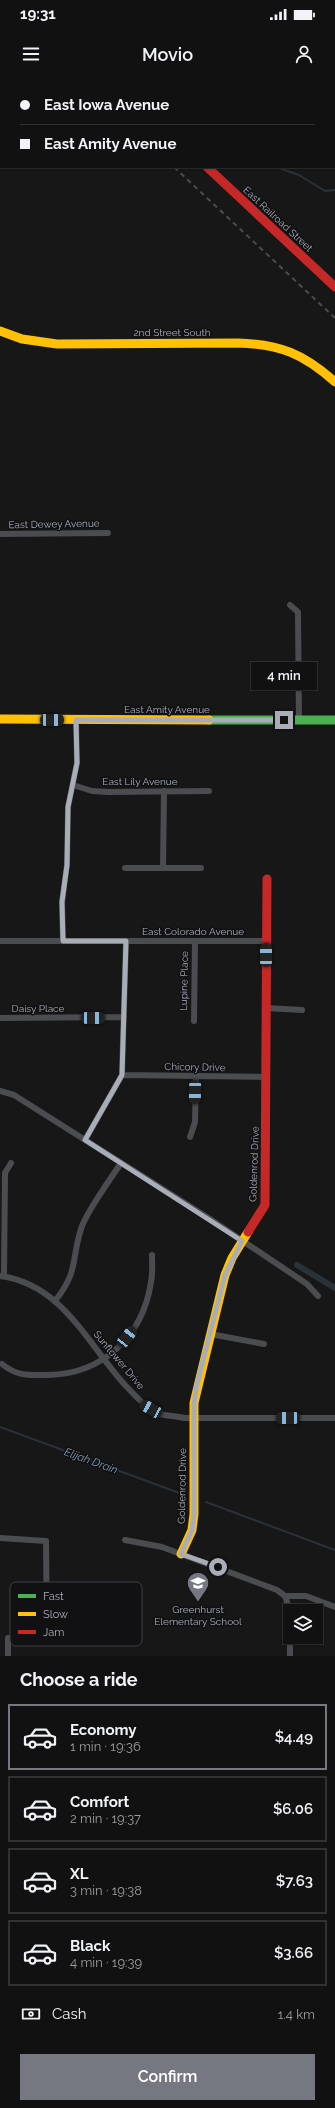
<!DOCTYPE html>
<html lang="en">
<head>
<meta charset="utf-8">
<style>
  :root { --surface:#111; --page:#1e1f1f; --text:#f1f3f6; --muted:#9c9d9f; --line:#303131; --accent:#757880 }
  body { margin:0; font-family:Raleway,sans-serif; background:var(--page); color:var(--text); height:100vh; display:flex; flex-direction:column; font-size:15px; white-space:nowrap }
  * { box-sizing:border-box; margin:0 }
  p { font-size:13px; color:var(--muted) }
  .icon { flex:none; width:22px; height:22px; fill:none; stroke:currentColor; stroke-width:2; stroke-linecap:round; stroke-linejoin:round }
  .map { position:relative; height:1576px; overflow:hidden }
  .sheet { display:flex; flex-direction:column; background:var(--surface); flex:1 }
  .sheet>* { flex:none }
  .guide { position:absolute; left:0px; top:0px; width:335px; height:88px; box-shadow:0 1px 3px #0004,0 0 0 1px var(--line); display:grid; align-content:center; height:88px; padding:0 20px; background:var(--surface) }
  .fabs { position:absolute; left:283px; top:1524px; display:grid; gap:8px }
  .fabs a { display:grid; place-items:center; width:40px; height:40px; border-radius:0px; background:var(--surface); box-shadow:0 1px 3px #0004,0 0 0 1px var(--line); font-size:20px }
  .end { position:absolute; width:18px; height:18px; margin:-9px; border:5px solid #a8adb8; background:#111; box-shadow:0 0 0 2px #111 }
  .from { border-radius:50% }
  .bubble { position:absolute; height:28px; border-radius:0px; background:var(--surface); box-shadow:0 1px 3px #0004,0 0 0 1px var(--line); font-size:13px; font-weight:600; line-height:28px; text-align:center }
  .car { position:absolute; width:12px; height:24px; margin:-12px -6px; border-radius:5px; box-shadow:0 0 3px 1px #0007; background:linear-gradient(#222 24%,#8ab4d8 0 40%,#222 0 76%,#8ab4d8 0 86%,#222 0) }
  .guide b { display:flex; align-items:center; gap:14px; height:38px; font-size:15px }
  .guide b+b { border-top:1px solid var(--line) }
  .guide i { width:10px; height:10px; background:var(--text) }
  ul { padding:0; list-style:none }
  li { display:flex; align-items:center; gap:12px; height:66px; margin:0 8px 6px; padding:0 12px; border:2px solid var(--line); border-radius:0px }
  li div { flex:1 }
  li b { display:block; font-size:15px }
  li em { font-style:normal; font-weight:600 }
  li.on { border-color:var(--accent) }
  li>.icon { width:36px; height:36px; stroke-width:1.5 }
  h2 { padding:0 20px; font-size:18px; line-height:48px }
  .pay { display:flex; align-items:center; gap:10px; height:44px; padding:0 20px; font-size:15px }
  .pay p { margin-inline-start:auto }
  .action { display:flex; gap:8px; margin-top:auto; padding:8px 20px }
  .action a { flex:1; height:46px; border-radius:0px; background:var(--accent); color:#fff; font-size:16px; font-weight:600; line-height:46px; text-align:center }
  .status { display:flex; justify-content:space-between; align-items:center; height:28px; padding:0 20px; background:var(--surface); direction:ltr }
  .status svg { height:11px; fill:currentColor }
  header { display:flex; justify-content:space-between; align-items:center; height:52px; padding:0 20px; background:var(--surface); font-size:18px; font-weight:600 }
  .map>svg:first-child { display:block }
</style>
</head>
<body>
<div class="status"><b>19:31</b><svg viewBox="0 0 49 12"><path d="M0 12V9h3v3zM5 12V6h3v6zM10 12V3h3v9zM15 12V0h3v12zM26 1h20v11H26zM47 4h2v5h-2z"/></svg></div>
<header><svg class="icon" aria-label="menu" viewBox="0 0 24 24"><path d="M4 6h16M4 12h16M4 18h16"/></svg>Movio<svg class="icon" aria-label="person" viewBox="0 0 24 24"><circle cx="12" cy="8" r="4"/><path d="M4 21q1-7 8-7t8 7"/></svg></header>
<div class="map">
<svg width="335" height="1576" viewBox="0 0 335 1576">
  <rect width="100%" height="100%" fill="#171717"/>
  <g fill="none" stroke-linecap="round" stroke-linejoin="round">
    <path stroke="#2a3239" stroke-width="2" d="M234 0V1
      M276 87 299 95 325 111 335 110
      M0 1347 182 1414
      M206 1422 335 1470"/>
    <path stroke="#2a3239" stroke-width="6" d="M297 1185 335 1208"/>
    <path stroke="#4b4c50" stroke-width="6" d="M250 0V1
      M327 0V1
      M334 50H335
      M0 454 108 453
      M290 525 298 532 299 640
      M73 705 92 711 108 712 209 711
      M125 788H201
      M163 788 164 711
      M0 861H266
      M63 861 62 822 67 785 68 727 77 683 76 640
      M266 928 302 930
      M0 938 124 937
      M194 941 195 861
      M122 995 267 997
      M0 1011 14 1015 210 1139 307 1204 318 1216
      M190 1057 195 1042 196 997
      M85 1060 122 995 126 861
      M0 1196C62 1204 87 1263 125 1305 136 1316 145 1328 160 1334 167 1336 177 1336 184 1338H335
      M4 1196 5 1093 11 1083
      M55 1221C79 1191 71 1180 81 1149 86 1132 110 1100 121 1083
      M210 1254 264 1264
      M2 1284C18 1297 29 1295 48 1295 103 1294 143 1256 151 1202 153 1193 152 1183 152 1175
      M0 1458 46 1461 47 1558
      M125 1460 162 1467 277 1510 285 1516H306L335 1527
      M285 1516 290 1531V1576
      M8 1576V1558L77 1561"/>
    <path stroke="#4caf50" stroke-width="9" d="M114 0 115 1
      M209 640H335"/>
    <path stroke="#ffc107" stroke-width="9" d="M0 251 22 259 57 264 238 263C280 264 304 274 335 302
      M0 639 209 640
      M181 1474 192 1450 194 1434V1323L225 1195 232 1178 248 1152"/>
    <path stroke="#c62828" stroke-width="9" d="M207 87 335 207
      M248 1152 265 1125 267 799"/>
    <path stroke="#4b4c4f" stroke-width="2" stroke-dasharray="5 4" stroke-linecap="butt" d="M81 0 82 1
      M89 0 90 1
      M174 87 335 238"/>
  </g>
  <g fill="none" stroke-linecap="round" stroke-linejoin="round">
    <path stroke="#a8adb8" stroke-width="5" d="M218 1487 181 1474 192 1450 194 1434V1323L197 1304 225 1195 242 1161 85 1060 122 995 126 861H63L62 822 67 785 68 727 77 683 76 640H284"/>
  </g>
  <defs>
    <g id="school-pin" transform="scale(1.15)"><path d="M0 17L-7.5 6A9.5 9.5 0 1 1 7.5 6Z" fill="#757880" stroke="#111113"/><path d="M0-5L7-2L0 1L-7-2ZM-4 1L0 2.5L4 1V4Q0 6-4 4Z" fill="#fff"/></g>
  </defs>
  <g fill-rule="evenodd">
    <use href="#school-pin" x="198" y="1503"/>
  </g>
  <g text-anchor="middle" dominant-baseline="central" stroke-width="3" stroke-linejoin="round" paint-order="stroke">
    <g font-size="10" fill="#a8adb8" stroke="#111113">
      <text transform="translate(278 139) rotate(43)">East Railroad Street</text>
      <text x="172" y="252">2nd Street South</text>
      <text transform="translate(54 444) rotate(-1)">East Dewey Avenue</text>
      <text x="167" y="629">East Amity Avenue</text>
      <text x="140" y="701">East Lily Avenue</text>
      <text x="193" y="851">East Colorado Avenue</text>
      <text transform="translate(184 901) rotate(-89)">Lupine Place</text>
      <text x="38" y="928">Daisy Place</text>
      <text transform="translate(195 987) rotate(1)">Chicory Drive</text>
      <text transform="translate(254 1084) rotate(-88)">Goldenrod Drive</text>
      <text transform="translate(119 1280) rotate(50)">Sunflower Drive</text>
      <text transform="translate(182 1406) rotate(-89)">Goldenrod Drive</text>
    </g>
    <g font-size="10" fill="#a8adb8" stroke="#111113">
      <text x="198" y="1529">Greenhurst<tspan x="198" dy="12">Elementary School</tspan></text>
    </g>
    <g font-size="11" font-style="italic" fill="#7f9bb3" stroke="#111113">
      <text transform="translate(91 1381) rotate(20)">Elijah Drain</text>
    </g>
  </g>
  <rect x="10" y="1502" width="132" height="64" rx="6" fill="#111113" stroke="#3e4045" stroke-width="1"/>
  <rect x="18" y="1514" width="18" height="4" fill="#4caf50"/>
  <rect x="18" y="1532" width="18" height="4" fill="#ffc107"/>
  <rect x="18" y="1550" width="18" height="4" fill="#c62828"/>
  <g font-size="11" fill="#a8adb8">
    <text x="43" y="1520">Fast</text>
    <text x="43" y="1538">Slow</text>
    <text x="43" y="1556">Jam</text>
  </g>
</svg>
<div class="fabs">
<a><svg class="icon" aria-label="layers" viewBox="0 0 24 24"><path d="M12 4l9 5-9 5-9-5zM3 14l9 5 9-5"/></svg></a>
</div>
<i class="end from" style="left:218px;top:1487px"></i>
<i class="end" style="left:284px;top:640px"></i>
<div class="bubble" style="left:251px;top:582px;width:66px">4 min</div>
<i class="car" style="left:52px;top:640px;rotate:90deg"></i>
<i class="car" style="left:266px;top:875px;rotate:0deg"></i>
<i class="car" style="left:93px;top:938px;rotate:90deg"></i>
<i class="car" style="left:195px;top:1012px;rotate:181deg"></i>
<i class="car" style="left:127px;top:1257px;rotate:38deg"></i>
<i class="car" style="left:151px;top:1329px;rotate:299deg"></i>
<i class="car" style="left:288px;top:1338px;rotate:270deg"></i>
<div class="guide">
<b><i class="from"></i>East Iowa Avenue</b>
<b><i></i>East Amity Avenue</b>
</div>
</div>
<section class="sheet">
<h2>Choose a ride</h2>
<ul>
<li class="on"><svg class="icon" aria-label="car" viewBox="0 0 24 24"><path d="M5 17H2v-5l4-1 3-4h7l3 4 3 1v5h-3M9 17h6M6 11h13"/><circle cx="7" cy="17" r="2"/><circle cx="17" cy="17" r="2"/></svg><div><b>Economy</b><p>1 min · 19:36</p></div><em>$4.49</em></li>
<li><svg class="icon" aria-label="car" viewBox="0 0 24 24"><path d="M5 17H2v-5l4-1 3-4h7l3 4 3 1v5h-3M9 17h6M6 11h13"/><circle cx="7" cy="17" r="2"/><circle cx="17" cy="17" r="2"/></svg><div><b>Comfort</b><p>2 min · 19:37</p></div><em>$6.06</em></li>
<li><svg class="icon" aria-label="car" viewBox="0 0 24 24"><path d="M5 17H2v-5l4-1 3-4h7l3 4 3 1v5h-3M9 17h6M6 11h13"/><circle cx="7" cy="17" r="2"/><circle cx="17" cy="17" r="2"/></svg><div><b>XL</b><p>3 min · 19:38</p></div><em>$7.63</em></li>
<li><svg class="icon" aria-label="car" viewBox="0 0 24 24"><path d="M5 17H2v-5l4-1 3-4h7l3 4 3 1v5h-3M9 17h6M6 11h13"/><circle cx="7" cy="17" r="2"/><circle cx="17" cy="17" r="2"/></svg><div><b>Black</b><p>4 min · 19:39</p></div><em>$3.66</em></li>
</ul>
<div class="pay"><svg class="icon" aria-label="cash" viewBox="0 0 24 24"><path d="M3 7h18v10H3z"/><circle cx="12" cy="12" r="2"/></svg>Cash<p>1.4 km</p></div>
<div class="action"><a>Confirm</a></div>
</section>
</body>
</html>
